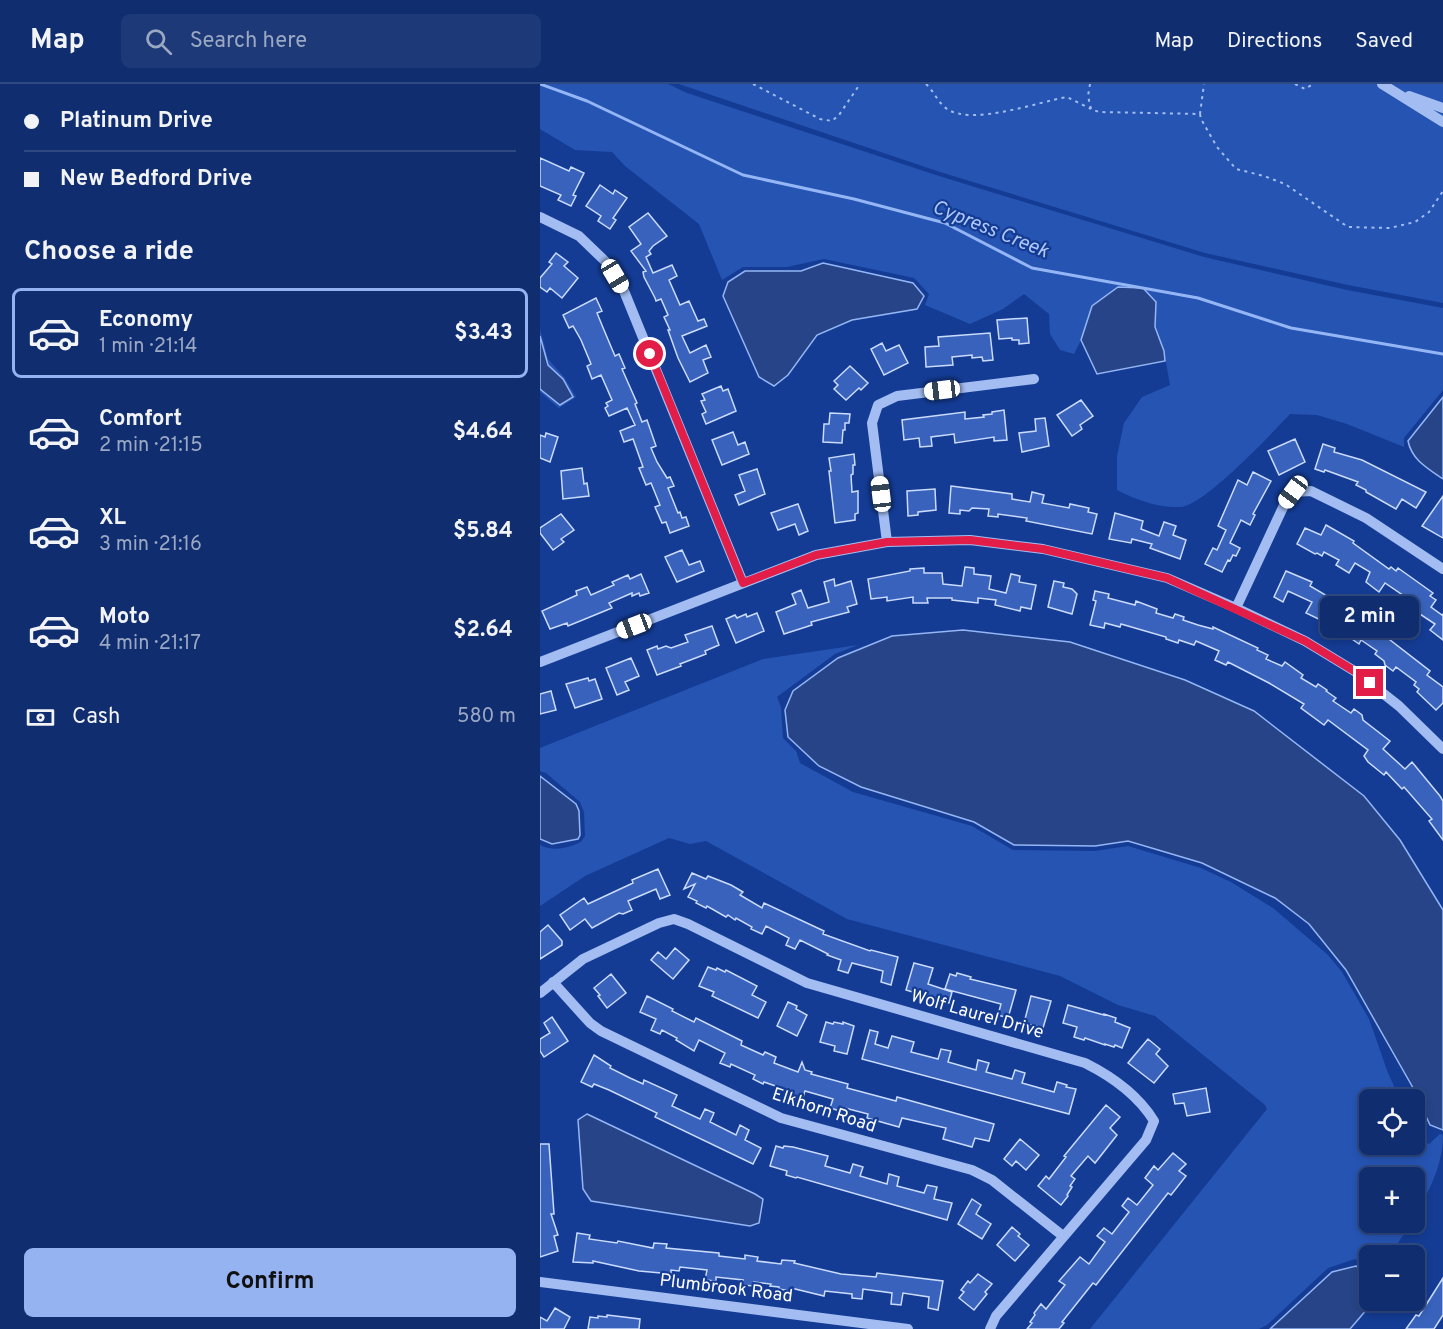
<!DOCTYPE html>
<html lang="en">
<head>
<meta charset="utf-8">
<style>
  :root { --surface:#0f2d6f; --page:#1d3977; --text:#f1f3f6; --muted:#9ba8c3; --line:#2f4982; --accent:#95b2f1 }
  body { margin:0; font-family:Overpass,sans-serif; background:var(--page); color:var(--text); height:100vh; display:flex; flex-direction:column; font-size:22px; white-space:nowrap }
  * { box-sizing:border-box; margin:0 }
  p { font-size:20px; color:var(--muted) }
  .icon { flex:none; width:33px; height:33px; fill:none; stroke:currentColor; stroke-width:2; stroke-linecap:round; stroke-linejoin:round }
  .map { position:relative; flex:1; overflow:hidden }
  .details { display:flex; flex-direction:column; background:var(--surface); width:540px }
  .details>* { flex:none }
  .banner { display:grid; align-content:center; height:132px; padding:0 24px; background:var(--surface) }
  .tools { position:absolute; left:819px; top:1005px; display:grid; gap:12px }
  .tools a { display:grid; place-items:center; width:66px; height:66px; border-radius:9px; background:var(--surface); box-shadow:0 3px 9px #0003,0 0 0 2px var(--line); font-size:30px }
  .end { position:absolute; width:27px; height:27px; margin:-14px; border:8px solid #e11d48; background:#fff; box-shadow:0 0 0 3px #fff }
  .from { border-radius:50% }
  .bubble { position:absolute; height:42px; border-radius:9px; background:var(--surface); box-shadow:0 3px 9px #0003,0 0 0 2px var(--line); font-size:20px; font-weight:700; line-height:42px; text-align:center }
  .car { position:absolute; width:18px; height:36px; margin:-18px -9px; border-radius:8px; box-shadow:0 0 4px 2px #0007; background:linear-gradient(#fff 24%,#345 0 40%,#fff 0 76%,#345 0 86%,#fff 0) }
  .banner b { display:flex; align-items:center; gap:21px; height:57px; font-size:22px }
  .banner b+b { border-top:2px solid var(--line) }
  .banner i { width:15px; height:15px; background:var(--text) }
  ul { padding:0; list-style:none }
  li { display:flex; align-items:center; gap:18px; height:90px; margin:0 12px 9px; padding:0 12px; border:3px solid transparent; border-radius:9px }
  li div { flex:1 }
  li b { display:block; font-size:22px }
  li em { font-style:normal; font-weight:700 }
  li.on { border-color:var(--accent) }
  li>.icon { width:54px; height:54px; stroke-width:1.5 }
  h2 { padding:0 24px; font-size:27px; line-height:72px }
  .pay { display:flex; align-items:center; gap:15px; height:66px; padding:0 24px; font-size:22px }
  .pay p { margin-inline-start:auto }
  .action { display:flex; gap:12px; margin-top:auto; padding:12px 24px }
  .action a { flex:1; height:69px; border-radius:9px; background:var(--accent); color:#111; font-size:24px; font-weight:700; line-height:69px; text-align:center }
  header { display:flex; align-items:center; gap:36px; box-sizing:border-box; height:84px; padding:0 30px; background:var(--surface); border-bottom:2px solid var(--line) }
  header strong { font-size:28px }
  nav { display:flex; gap:33px; margin-inline-start:auto; font-size:21px }
  .search { width:420px; height:54px; background:var(--page); display:flex; align-items:center; gap:15px; box-sizing:border-box; padding:0 21px; border-radius:9px; color:var(--muted); font-size:22px }
  main { display:flex; flex:1; min-height:0 }
  .map>svg:first-child { display:block }
</style>
</head>
<body>
<header>
<strong>Map</strong>
<div class="search"><svg class="icon" aria-label="search" viewBox="0 0 24 24"><circle cx="10" cy="10" r="6"/><path d="M15 15l6 6"/></svg>Search here</div>
<nav><a>Map</a><a>Directions</a><a>Saved</a></nav>
</header>
<main>
<section class="details">
<div class="banner">
<b><i class="from"></i>Platinum Drive</b>
<b><i></i>New Bedford Drive</b>
</div>
<h2>Choose a ride</h2>
<ul>
<li class="on"><svg class="icon" aria-label="car" viewBox="0 0 24 24"><path d="M5 17H2v-5l4-1 3-4h7l3 4 3 1v5h-3M9 17h6M6 11h13"/><circle cx="7" cy="17" r="2"/><circle cx="17" cy="17" r="2"/></svg><div><b>Economy</b><p>1 min · 21:14</p></div><em>$3.43</em></li>
<li><svg class="icon" aria-label="car" viewBox="0 0 24 24"><path d="M5 17H2v-5l4-1 3-4h7l3 4 3 1v5h-3M9 17h6M6 11h13"/><circle cx="7" cy="17" r="2"/><circle cx="17" cy="17" r="2"/></svg><div><b>Comfort</b><p>2 min · 21:15</p></div><em>$4.64</em></li>
<li><svg class="icon" aria-label="car" viewBox="0 0 24 24"><path d="M5 17H2v-5l4-1 3-4h7l3 4 3 1v5h-3M9 17h6M6 11h13"/><circle cx="7" cy="17" r="2"/><circle cx="17" cy="17" r="2"/></svg><div><b>XL</b><p>3 min · 21:16</p></div><em>$5.84</em></li>
<li><svg class="icon" aria-label="car" viewBox="0 0 24 24"><path d="M5 17H2v-5l4-1 3-4h7l3 4 3 1v5h-3M9 17h6M6 11h13"/><circle cx="7" cy="17" r="2"/><circle cx="17" cy="17" r="2"/></svg><div><b>Moto</b><p>4 min · 21:17</p></div><em>$2.64</em></li>
</ul>
<div class="pay"><svg class="icon" aria-label="cash" viewBox="0 0 24 24"><path d="M3 7h18v10H3z"/><circle cx="12" cy="12" r="2"/></svg>Cash<p>580 m</p></div>
<div class="action"><a>Confirm</a></div>
</section>
<div class="map">
<svg width="903" height="1245" viewBox="0 0 903 1245">
  <rect width="100%" height="100%" fill="#143c94"/>
  <path fill="#2654b3" d="M0 0H128L147 9 399 92 664 173 807 206 903 224V306L864 354V363L807 340 777 331 750 330C731 350 664 422 640 423 618 424 597 416 577 406V372L584 339 602 313 630 301 624 267 615 243 616 218 552 222 541 256 534 270 520 266 510 250 509 230 484 210 463 225 430 240 385 221 389 210 374 194 284 175 247 183H203L182 196 159 140 85 82 72 68 35 66 0 45Z
    M139 0H903V219L808 201 665 169 400 88Z
    M0 245 8 275 24 293 36 313 19 324 0 308Z
    M318 561 295 570 237 613 241 623 243 654 256 667 260 679 313 708 432 742 473 766 555 767 588 762 661 784 691 798 733 824 788 871 802 888 829 935 848 989 860 1015 830 1016V1060H874L875 1053 889 1060 900 1050 903 1051C903 1081 889 1107 875 1133L874 1094H830V1138L871 1139 850 1171 830 1172 829 1184 815 1175 788 1184 727 1241 719 1245H550L727 1025 725 1021 615 932 578 921 520 892 307 835 166 757 150 760 129 754 45 792 0 822V761C13 768 28 764 41 758L45 752 44 728 40 718 6 689 0 687V664L223 575Z"/>
  <path fill="#264487" stroke="#95b6f5" stroke-width="1.5" d="M283 179 373 199 384 212 377 225 312 236 277 251 248 291 234 302 219 293 183 212 188 198 205 187H261Z
    M578 203 603 204 616 218 615 243 624 267 625 277 557 290 541 256 552 222Z
    M0 252 8 281 23 295 33 313 20 321 0 305Z
    M903 313V395C887 384 872 376 868 357Z
    M423 546 530 558 645 596 714 627 824 712 860 756 903 826V1046L890 1041 872 1002 806 886 769 840 735 814 662 779 588 757 555 762 474 761 434 738 321 703 279 682 248 653 245 626 253 607 298 574 352 552Z
    M0 692 36 720 39 727 40 751 38 755 12 760 0 755Z
    M47 1030 215 1110 223 1115 219 1139 210 1142 51 1117 43 1105 38 1036Z
    M816 1182 829 1190 830 1216 834 1217 810 1245H730L792 1188Z"/>
  <g fill="none" stroke-linecap="round" stroke-linejoin="round">
    <path stroke="#95b6f5" stroke-width="3" d="M0 0 47 17 203 91 314 115 405 139 492 184 658 214 751 244 903 270"/>
  </g>
  <path fill="#3862bb" stroke="#cadbfd" stroke-width="1.5" d="M0 74 29 87 31 83 44 89 33 111 36 112 31 122 18 116 21 111 0 102Z
    M60 101 73 110 75 106 87 114 73 134 76 136 70 145 58 137 61 132 46 122Z
    M108 129 127 152 113 162 109 167 111 170 106 173 113 189 132 181 137 192 129 196 140 221 149 217 158 237 164 235 167 242 142 252 150 269 166 261 171 273 163 276 168 289 150 298 138 274 128 246H130L124 233 128 231 121 215 116 217 115 214 104 193 103 188 106 187 91 167 101 160 89 143Z
    M16 169 28 178 24 182 38 194 22 214 10 204 7 208 0 203V194L12 180 9 178Z
    M56 214 62 227 57 229 64 246 75 272 79 270 85 284 82 285 97 319 95 320 102 338 107 336 116 362 111 364 117 378 127 394 130 393 134 402 128 404 138 429 140 428 142 434 146 433 149 442 130 449 126 438 122 439 115 423 120 421 111 399 106 401 99 384 103 383 93 355 84 358 80 347 95 341 87 324 69 332 65 324 68 322 66 319 72 316 61 291 52 295 47 282 51 280 41 256 33 242 29 244 23 231Z
    M487 234 489 259 479 260V256H472V254L459 255 457 236Z
    M450 249 453 276 443 277 442 273 432 274V271L412 273 413 281 386 283 385 263 399 262 398 253Z
    M342 259 346 267 359 261 368 279 344 291 331 265Z
    M310 282 328 299 321 306 319 304 306 316 294 305 298 301 294 297Z
    M181 302 183 307 188 305 196 327 166 340 162 330 166 328 161 317 165 316 162 310Z
    M541 316 553 332 540 341 542 345 532 352 517 331Z
    M464 326 467 356 454 357V353L415 359 414 350 391 353 392 362 380 363 379 354 364 356 362 336 425 328V335L444 333 443 331 452 330V328Z
    M290 329 310 330 309 339H305V346H303L302 359 283 358 284 340H289Z
    M505 334 509 362 482 368 479 349 496 347 495 335Z
    M193 348 198 361 205 358 209 370 182 381 172 356Z
    M6 349 18 353 10 378 0 374V351L5 353Z
    M755 355 765 378 739 391 728 367Z
    M783 360 795 364 794 368 822 376 886 408 876 424 862 415 856 425 826 408V406L816 401 818 398 785 386 784 388 775 385Z
    M314 370 315 381H313V390L311 391 312 408 318 407V429L315 430V436L295 439 289 387H291L289 374Z
    M42 384 44 400 47 399 49 412 23 415 21 387Z
    M217 385 225 410 199 421 195 411 205 407 199 391Z
    M713 388 731 397 713 430 715 431 710 441 701 436 690 459 700 464 696 472 693 471 690 477 688 476 682 488 665 480 673 464 677 466 686 446 678 442 698 396 707 401Z
    M411 402 472 410V415L490 418 492 408 504 411 502 419 529 424 530 420 549 424 548 428 557 430 552 450 486 437 487 434 458 430V433L448 432 449 425 432 424 429 427 420 426V430L409 429Z
    M395 405 396 426 378 428V431L368 432 367 407Z
    M903 412V454L882 442Z
    M258 420 268 447 259 451 255 440 238 446 231 429Z
    M575 429 603 437 601 445 619 452 624 438 636 442 633 451 646 456 640 475 610 464 612 460 592 455 591 459 569 455Z
    M21 430 34 446 21 455 24 458 13 466 0 449V444Z
    M786 441 814 457 813 459 849 485 851 483 856 487 858 484 893 509 890 512 896 516 891 523 902 531 903 530V556L890 546 895 540 860 517 864 512 845 499 839 508 826 498 830 488 815 479 809 489 796 481 799 476 784 468 782 472 777 469 775 470 757 460 765 444 781 451Z
    M142 466 149 481 160 477 164 487 137 498 125 473Z
    M425 483 434 484V490L451 492 449 505 466 509 471 490 480 492 479 498 496 501 491 525 481 523 480 527 455 521 456 516 438 514V519L412 516V514H387L388 519H373V513L347 517V513L331 515 328 495 370 487V485L384 484V489H402L403 500 422 502Z
    M746 487 772 498 770 502 789 513 788 516 812 530 814 527 837 543 836 545 890 587 887 591 903 603V619L896 626 877 608 879 605 874 601 876 598 856 583 853 587 845 581 844 577 835 570 837 567 821 556 819 560 809 553 808 555 799 549 800 547 789 540 766 529 772 518 748 507 743 518 734 513Z
    M101 490 109 509 100 512 99 509 92 512V509L69 519 72 524 67 526 28 542 27 539 10 545 2 527 37 511 36 507 47 503 51 511 74 501 72 498 88 491 90 495Z
    M294 495 295 502 311 497 317 520 307 523 309 528 271 538 272 541 244 550 236 528 256 520 252 510 261 506 268 524 289 518 284 498Z
    M514 497 524 499 523 503 532 505 537 510 532 530 508 523Z
    M555 507 569 510 568 514 595 521 596 517 617 525 616 529 633 534 635 530 644 533 643 536 658 541 673 545V543L718 564 717 566 728 571 726 575 742 582 745 578 763 591 761 594 776 603 778 600 787 606 786 607 796 614 793 617 811 629 814 625 822 631 823 636 850 657 843 665 865 685 872 678 900 712 903 717V756L889 737 892 735 864 703 862 705 846 688 844 691 828 678 824 672 828 666 788 636 784 641 761 624 764 620 729 599 688 578 686 581 675 576 679 567 656 557 654 561 639 556 638 559 626 555V553L581 540 580 543 565 539 564 544 550 541 556 517 553 516Z
    M217 529 224 547 196 559 186 535 195 531 197 534 206 530 207 533Z
    M172 542 179 561 165 567 166 570 140 580 141 582 117 591 107 566 117 562 118 565 126 562 131 564 148 558 145 551Z
    M91 574 99 592 85 598 89 606 77 611 66 584Z
    M48 594 49 597 55 595 62 615 35 624 26 600Z
    M11 607 16 626 0 630V610Z
    M118 785 130 811 120 815 116 805 88 817 92 826 83 830 79 829 52 844 45 835 30 846 20 831 44 814 48 820 93 799 92 796Z
    M152 789 166 795 168 792 191 801 203 808 200 811 222 824 224 819 284 847 283 850 330 867 331 866 358 873 351 901 341 898 343 887 312 879 308 889 298 886 301 876 287 871 288 870 260 856 255 865 246 861 249 854 226 842 222 850 211 845 212 843 196 834 195 836 188 831 186 833 167 822 166 824 156 819 157 817 148 813 155 800 144 805Z
    M8 841 22 857V861L0 875V848Z
    M135 864 149 876 133 895 111 876 118 868 126 875Z
    M374 879 393 884 388 900 412 908 409 919 366 906Z
    M168 883 176 886 177 884 185 888 186 886 217 902 212 911 226 918 218 934 172 912 174 908 159 902Z
    M417 889 431 893 430 895 476 906 468 934 458 931 461 920 405 905 410 890 416 892Z
    M71 890 86 909 67 924 58 912 60 911 54 904Z
    M107 912 133 925 132 927 154 938 156 934 202 957 201 961 223 971 225 968 236 973 234 979 258 988 262 978 265 986 272 988 271 990 308 1000 307 1004 356 1017 357 1013 454 1040 449 1057 435 1054 432 1063 403 1055 406 1044 362 1034 359 1043 327 1034 328 1030 301 1023 300 1027 290 1024 293 1015 265 1007 262 1016 251 1012 252 1010 243 1007 244 1005 224 998 223 1000 213 995 215 991 191 980 190 983 180 979 185 969 159 956 154 967 136 956 137 954 122 946 120 950 111 946 116 935 100 928Z
    M491 912 511 917 503 944 484 939Z
    M248 918 257 922 256 925 267 931 257 952 237 942Z
    M528 921 564 931V930L576 934 575 938 590 944 582 964 575 961 574 963 565 960V961L545 954 544 956 534 953 537 943 523 939Z
    M12 933 28 957 4 973 0 967V955L10 949 4 939Z
    M286 938 293 940 294 938 303 940V938L314 942 307 970 294 967 295 962 280 958Z
    M330 946 338 948 335 960 348 964 352 952 374 958 371 968 398 975 401 965 411 967 408 978 436 986 438 976 449 979 446 988 472 995 475 986 485 989 482 999 514 1008 517 998 527 1001 526 1003 536 1005 529 1030 322 975Z
    M608 955 620 965 616 970 628 982 614 999 588 979Z
    M54 971 71 982 70 984 90 994 103 1000 104 996 137 1011 132 1022 160 1035 165 1025 174 1029 170 1038 196 1051 200 1041 209 1046 205 1056 221 1064 213 1080 115 1033 117 1029 69 1006 54 1000 52 1003 41 998Z
    M666 1004 670 1028 647 1032 644 1019 635 1020 633 1010Z
    M566 1021 580 1033 570 1044 577 1051 555 1079 548 1072 531 1092 535 1095 530 1102 532 1103 527 1111 528 1112 521 1121 498 1102 506 1092 509 1095 526 1073 524 1072Z
    M480 1055 499 1071 486 1086 476 1077 472 1082 464 1075Z
    M0 1060H9L14 1130H11L18 1151 14 1152 18 1167 0 1173Z
    M236 1062 243 1064 244 1062 253 1063 288 1072 285 1082 310 1089 313 1080 323 1083 320 1092 347 1100 349 1090 359 1093 357 1102 384 1109 387 1101 397 1103 394 1115 412 1119 407 1136 257 1093 256 1094 246 1091 247 1087 230 1082Z
    M633 1069 646 1080 639 1087 646 1092 631 1111 628 1109 556 1201 553 1199 522 1238 524 1239 519 1245H487L492 1239 490 1238 495 1231 494 1229 501 1220 506 1225 525 1201 519 1197 540 1173 549 1180 565 1158 557 1152 564 1144 572 1150 589 1128 582 1122 588 1114 597 1121 613 1101 605 1094 614 1082 618 1086Z
    M432 1115 441 1121 436 1130 451 1140 442 1155 418 1140Z
    M472 1143 480 1150 478 1152 489 1161 475 1177 457 1161Z
    M37 1149 50 1151 49 1155 77 1159 78 1157 113 1164 114 1159 127 1160 126 1164 179 1169V1172L205 1175V1171L218 1173 217 1177 241 1180 242 1176 255 1177 254 1179 301 1190 336 1193 337 1189 403 1197 398 1226 388 1224 389 1213 363 1209 361 1221 351 1220 352 1209 323 1205 322 1215 312 1214V1210L285 1207 284 1212 251 1204 250 1207 239 1205V1203L230 1202 231 1200 214 1198V1202L202 1201 203 1196 176 1193V1197L165 1196 167 1186 140 1183 139 1187 131 1186V1189L122 1188 121 1189 99 1187 53 1177V1179L33 1178Z
    M438 1190 452 1200 445 1208 447 1210 434 1226 419 1214 424 1208 421 1206 428 1197 430 1199Z
    M903 1194V1231L894 1245H866L876 1231 879 1232Z
    M15 1224 30 1233 24 1245H0V1233L7 1237Z
    M67 1231 100 1235 99 1245H48L50 1233 58 1234V1232L67 1233Z"/>
  <g fill="none" stroke-linecap="round" stroke-linejoin="round">
    <path stroke="#a3bdf2" stroke-width="2" stroke-dasharray="3 4.5" stroke-linecap="butt" d="M213 0 280 35 292 37 299 31 320 0
      M386 0C394 7 398 19 407 25 432 42 498 18 527 13L551 25
      M550 0 548 12 551 25 559 28 660 30 664 0
      M755 0 765 5 773 0
      M660 30 661 35 677 63 696 85 724 92 745 100 808 143 850 144 875 138 889 128 903 107"/>
    <path stroke="#a3bdf2" stroke-width="10" d="M842 0 903 38
      M869 12 903 24
      M0 133 39 152 66 178 84 207 203 499
      M347 458 332 339 338 321 357 312 494 295
      M696 524 745 419 753 408 771 407 826 434 903 485
      M0 578 276 471 347 458 430 456 503 465 627 494 696 524 765 557 816 588 859 622 903 665
      M13 898 50 939 61 947 241 1034 432 1086 452 1096 523 1152
      M0 909 43 875 119 839 134 835 148 840 267 899 545 979C573 993 598 1011 614 1037L606 1056 456 1232 450 1245
      M0 1198 368 1245"/>
  </g>
  <g fill="none" stroke-linecap="round" stroke-linejoin="round">
    <path stroke="#e11d48" stroke-width="8" d="M110 270 203 499 276 471 347 458 430 456 503 465 627 494 765 557 816 588 830 599"/>
  </g>
  <g text-anchor="middle" dominant-baseline="central" stroke-width="4.5" stroke-linejoin="round" paint-order="stroke">
    <g font-size="18" fill="#fff" stroke="#143c94">
      <text transform="translate(437 931) rotate(16)">Wolf Laurel Drive</text>
      <text transform="translate(284 1027) rotate(18)">Elkhorn Road</text>
      <text transform="translate(186 1205) rotate(7)">Plumbrook Road</text>
    </g>
    <g font-size="20" font-style="italic" fill="#afc8f9" stroke="#143c94">
      <text transform="translate(450 146) rotate(22)">Cypress Creek</text>
    </g>
  </g>
</svg>
<div class="tools">
<a><svg class="icon" aria-label="locate" viewBox="0 0 24 24"><circle cx="12" cy="12" r="6"/><path d="M12 2v4M12 18v4M2 12h4M18 12h4"/></svg></a>
<a>+</a>
<a>−</a>
</div>
<i class="end from" style="left:110px;top:270px"></i>
<i class="end" style="left:830px;top:599px"></i>
<div class="bubble" style="left:780px;top:512px;width:99px">2 min</div>
<i class="car" style="left:75px;top:192px;rotate:149deg"></i>
<i class="car" style="left:402px;top:306px;rotate:263deg"></i>
<i class="car" style="left:753px;top:408px;rotate:217deg"></i>
<i class="car" style="left:341px;top:410px;rotate:353deg"></i>
<i class="car" style="left:94px;top:542px;rotate:249deg"></i>
</div>
</main>
</body>
</html>
